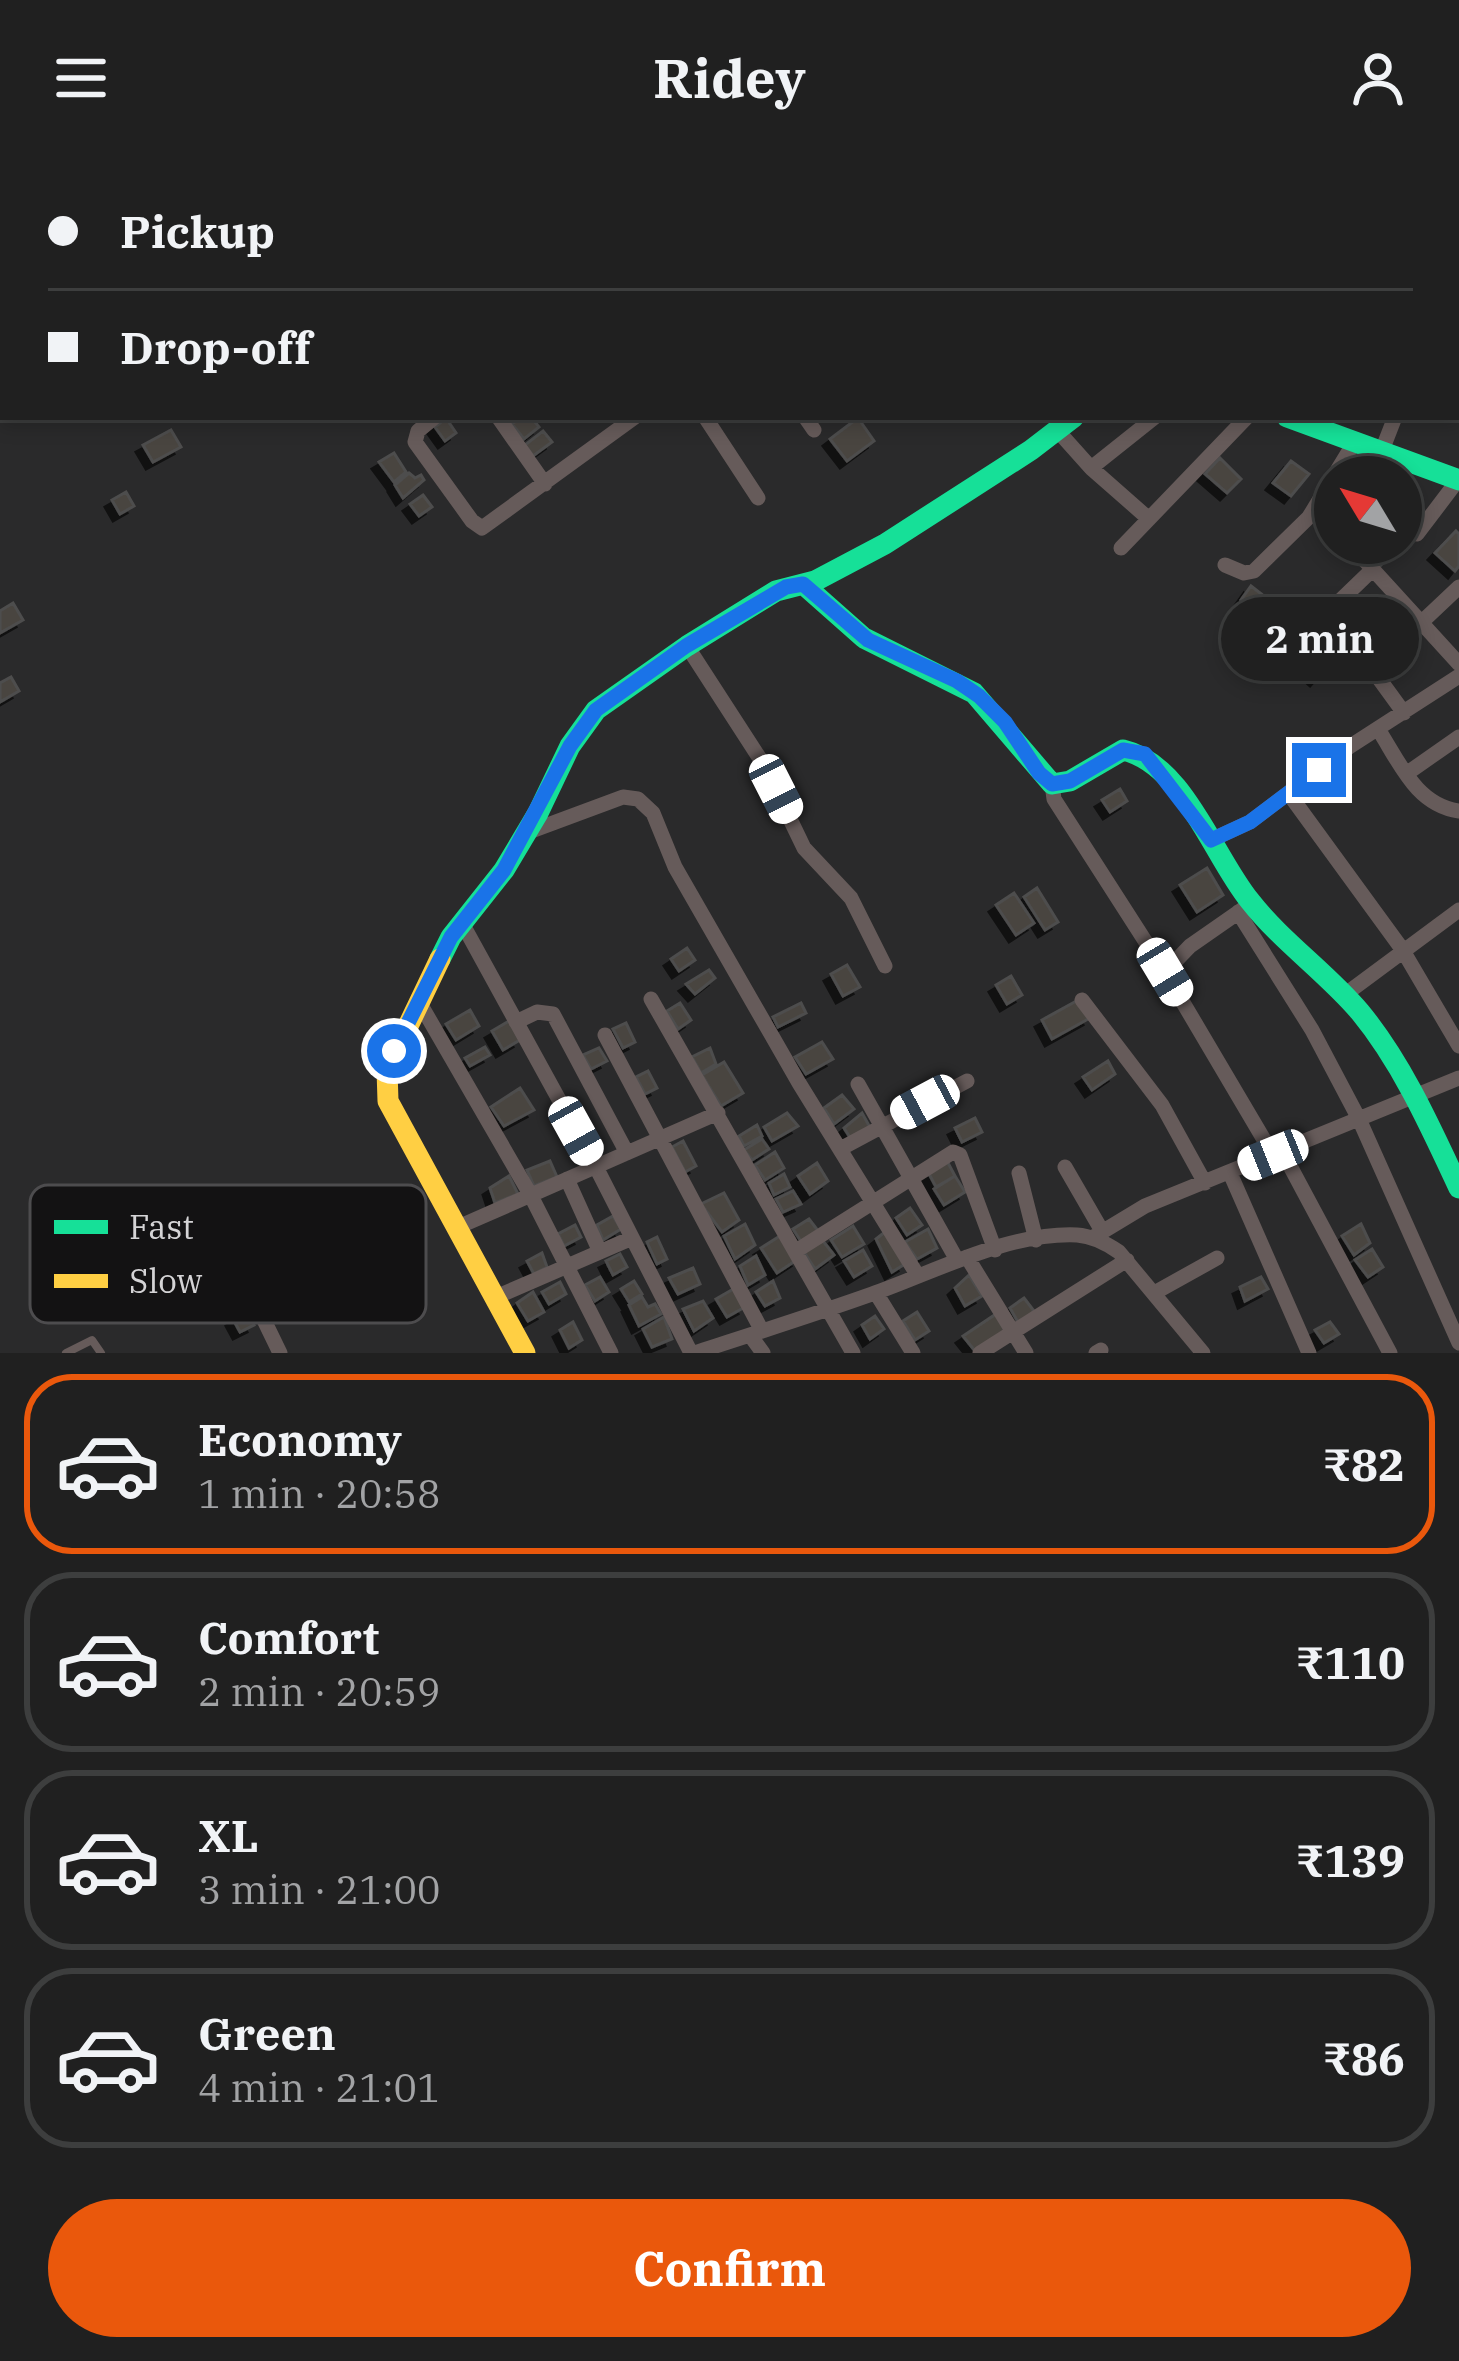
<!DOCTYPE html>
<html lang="en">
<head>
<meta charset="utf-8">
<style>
  :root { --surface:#202020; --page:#2d2d2d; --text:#f1f3f6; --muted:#a2a3a5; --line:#3d3e3e; --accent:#ea580c }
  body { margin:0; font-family:"IBM Plex Serif",serif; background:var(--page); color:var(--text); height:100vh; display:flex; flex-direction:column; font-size:45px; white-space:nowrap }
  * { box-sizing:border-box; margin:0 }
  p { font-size:39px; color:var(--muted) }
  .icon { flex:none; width:66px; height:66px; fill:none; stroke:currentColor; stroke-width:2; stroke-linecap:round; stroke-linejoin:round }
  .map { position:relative; height:1197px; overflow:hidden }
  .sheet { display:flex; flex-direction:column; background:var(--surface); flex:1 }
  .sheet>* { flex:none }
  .banner { position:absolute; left:0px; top:0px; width:1461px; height:264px; box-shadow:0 6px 18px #0003,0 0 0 3px var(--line); display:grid; align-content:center; height:264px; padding:0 48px; background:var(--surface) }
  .needle { width:78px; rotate:308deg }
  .fabs { position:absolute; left:1314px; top:300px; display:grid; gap:24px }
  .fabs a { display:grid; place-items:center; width:108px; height:108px; border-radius:50%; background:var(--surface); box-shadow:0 6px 18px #0003,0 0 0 3px var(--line); font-size:60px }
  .end { position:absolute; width:54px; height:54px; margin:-27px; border:15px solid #1a73e8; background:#fff; box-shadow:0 0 0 6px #fff }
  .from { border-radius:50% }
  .bubble { position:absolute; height:84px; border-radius:42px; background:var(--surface); box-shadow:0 6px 18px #0003,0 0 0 3px var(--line); font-size:39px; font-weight:700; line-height:84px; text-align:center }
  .car { position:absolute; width:36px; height:72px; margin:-36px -18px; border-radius:15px; box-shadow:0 0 9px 3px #0007; background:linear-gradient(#fff 24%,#345 0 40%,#fff 0 76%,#345 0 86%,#fff 0) }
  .banner b { display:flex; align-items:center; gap:42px; height:114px; font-size:45px }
  .banner b+b { border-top:3px solid var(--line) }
  .banner i { width:30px; height:30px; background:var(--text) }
  ul { padding:21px 0 0; list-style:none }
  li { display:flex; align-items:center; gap:36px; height:180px; margin:0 24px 18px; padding:0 24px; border:6px solid var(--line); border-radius:48px }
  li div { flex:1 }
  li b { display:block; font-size:45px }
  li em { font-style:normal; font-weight:700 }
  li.current { border-color:var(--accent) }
  li>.icon { width:108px; height:108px; stroke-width:1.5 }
  .primary-button { display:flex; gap:24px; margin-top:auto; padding:24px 48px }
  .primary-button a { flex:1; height:138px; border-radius:72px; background:var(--accent); color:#fff; font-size:48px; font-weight:700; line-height:138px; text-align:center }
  header { display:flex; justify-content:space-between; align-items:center; height:156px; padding:0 48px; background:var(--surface); font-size:54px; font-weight:700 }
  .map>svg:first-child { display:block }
</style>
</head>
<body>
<header><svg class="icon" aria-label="menu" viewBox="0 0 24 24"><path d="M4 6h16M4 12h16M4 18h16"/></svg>Ridey<svg class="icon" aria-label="person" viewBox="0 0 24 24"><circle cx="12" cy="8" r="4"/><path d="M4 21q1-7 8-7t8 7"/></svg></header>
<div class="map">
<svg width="1459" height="1197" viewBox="0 0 1459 1197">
  <defs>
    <filter id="shadow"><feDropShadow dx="-7" dy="7" stdDeviation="0" flood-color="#0009"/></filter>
  </defs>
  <rect width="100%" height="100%" fill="#2a2a2b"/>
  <path fill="#4a4540" stroke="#4e4d4d" stroke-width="3" filter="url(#shadow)" d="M521 261H531L539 271 524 283 512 268Z
    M446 262 456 277 445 285 435 271Z
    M858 262 874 285 847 305 830 283Z
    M171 274 181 291 153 306 143 289Z
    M543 275 552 286 533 300 525 289Z
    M394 297 406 316 394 326 379 306Z
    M1220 302 1241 323 1227 337 1205 318Z
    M1291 305 1309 318 1291 340 1273 327Z
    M409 317 415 322 421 319 424 324 403 342 395 329Z
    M126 336 134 350 120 358 112 344Z
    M423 339 432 351 419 360 410 348Z
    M1456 375 1459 378V410L1455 415 1435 397Z
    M1375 387H1384L1393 396 1379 411 1365 397Z
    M1251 430 1273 447 1263 461 1241 444Z
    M13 447 23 464 0 477V455Z
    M1318 493 1332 506 1317 523 1302 510Z
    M11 521 19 535 0 546V527Z
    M1120 633 1127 645 1110 656 1102 644Z
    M1207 712 1223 739 1197 756 1180 729Z
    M1037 732 1058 766 1045 774 1024 741Z
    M1014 737 1034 767 1016 779 996 749Z
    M687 792 695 804 679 815 671 803Z
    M847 809 860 831 843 840 831 818Z
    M709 814 715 822 695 838 686 828Z
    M1011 820 1022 839 1007 848 996 829Z
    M1080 843 1090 862 1052 883 1042 864Z
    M680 847 691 864 678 873 667 855Z
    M801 847 806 857 778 871 773 861Z
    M470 854 479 870 456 884 446 868Z
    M509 865 520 884 503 894 492 875Z
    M626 867 635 886 623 892 613 873Z
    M822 886 833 903 806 918 795 901Z
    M485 891 490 899 470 910 465 902Z
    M599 892 607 905 591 913 583 899Z
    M710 892 716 908 701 917 692 901Z
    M1108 905 1115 918 1092 934 1083 921Z
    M724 906 743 937 721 950 702 919Z
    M648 915 657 932 645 938 636 921Z
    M520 932 534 954 504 970 491 951Z
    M842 939 854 953 834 968 824 952Z
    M787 957 798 970 772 985 764 971Z
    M862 957 872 975 851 983 844 972Z
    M975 962 982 976 962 986 955 972Z
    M757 969 762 980 744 990 739 980Z
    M762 983 769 993 752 1004 744 994Z
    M683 985 696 1010 685 1016 672 991Z
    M775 996 784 1012 765 1024 755 1009Z
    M550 1005 557 1021 534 1030 527 1014Z
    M947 1005 955 1020 936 1031 928 1016Z
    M817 1007 828 1025 810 1038 798 1020Z
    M784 1018 790 1031 774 1039 769 1027Z
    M509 1020 518 1038 495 1047 490 1032Z
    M955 1020 965 1036 944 1049 934 1033Z
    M793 1035 801 1048 783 1056 776 1043Z
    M724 1037 739 1064 722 1076 701 1048Z
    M910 1052 922 1069 907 1079 896 1062Z
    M613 1060 621 1073 603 1084 597 1069Z
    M809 1063 819 1076 802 1087 793 1073Z
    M745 1068 755 1089 735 1103 724 1080Z
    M1361 1068 1370 1087 1354 1099 1342 1080Z
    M575 1069 581 1081 564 1090 558 1078Z
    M853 1070 864 1088 842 1101 831 1084Z
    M928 1073 937 1092 917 1103 905 1086Z
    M885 1076 905 1108 892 1116 876 1083Z
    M783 1078 798 1103 777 1117 761 1092Z
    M657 1081 667 1103 657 1108 647 1086Z
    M823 1085 834 1099 815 1113 804 1096Z
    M1372 1093 1383 1111 1368 1121 1355 1104Z
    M863 1094 872 1110 854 1121 844 1105Z
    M542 1097 547 1111 534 1118 527 1105Z
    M620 1098 627 1111 613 1119 606 1105Z
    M756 1100 765 1119 748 1129 740 1110Z
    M693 1112 700 1128 678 1138 669 1122Z
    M969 1119 982 1140 965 1150 955 1132Z
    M600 1121 609 1136 595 1145 585 1129Z
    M1261 1121 1268 1133 1245 1145 1240 1131Z
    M634 1125 642 1138 629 1146 621 1133Z
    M773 1125 780 1142 765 1150 756 1136Z
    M560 1126 566 1138 549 1148 542 1136Z
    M735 1132 745 1151 727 1161 716 1143Z
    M533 1136 544 1156 528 1165 517 1147Z
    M642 1141 648 1151 655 1148 661 1158 639 1170 629 1149Z
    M1024 1142 1034 1155 1019 1168 1010 1152Z
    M703 1145 713 1162 694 1175 683 1153Z
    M247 1155 254 1169 240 1176 233 1163Z
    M917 1156 929 1175 915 1184 903 1165Z
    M996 1158 1006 1177 975 1195 963 1180Z
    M875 1160 884 1173 870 1183 862 1169Z
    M664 1161 672 1183 652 1191 643 1173Z
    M573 1166 582 1184 569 1192 560 1174Z
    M1330 1166 1339 1178 1324 1187 1315 1174Z"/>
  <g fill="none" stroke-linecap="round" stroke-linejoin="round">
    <path stroke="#665b5a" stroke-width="8" d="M66 1197 92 1184 101 1197"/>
    <path stroke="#665b5a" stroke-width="15" d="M305 0 307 3
      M411 0 413 3
      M614 0 616 3
      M863 0 866 3
      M1262 0 1265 3
      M1407 0 1411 3
      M359 3 363 0
      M571 3 575 0
      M936 3 939 0
      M1327 3 1330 0
      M1448 3 1451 0
      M1458 48 1459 49
      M1458 105 1459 104
      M435 261 418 275 415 286 472 365 482 372 635 261
      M498 261 545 328
      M705 261 758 342
      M805 261 814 274
      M1057 274 1091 312 1149 363
      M1381 297 1395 261
      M1091 312 1155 261
      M1417 378 1458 324
      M1121 392 1247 261
      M1357 396 1459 508
      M1225 409 1244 417 1254 415 1309 361 1354 287
      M1319 465 1373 413
      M687 490 764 609 804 692 851 742 885 810
      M1404 557 1372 513 1459 431
      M1378 573C1400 607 1416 649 1459 655
      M1406 618 1459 581
      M1052 628 1054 643 1165 816 1273 999
      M1289 638 1402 793 1459 890
      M526 677 623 641 638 643 653 657 675 711 799 927 918 1120
      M1211 684 1250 666 1349 591 1459 520
      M1238 756 1312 874 1359 963 1459 1187
      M462 767 596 1011 691 1197
      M1165 816 1190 790 1246 751
      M1343 840 1459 754
      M651 843 853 1197
      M418 844 530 1038 611 1197
      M1082 844 1162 949 1205 1027
      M516 866 537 856 553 858 627 997
      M605 879 762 1175
      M858 928 957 1104
      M840 993 967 925
      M1282 995 1390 1197
      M1065 1011 1102 1075
      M1019 1017 1036 1084
      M1230 1017 1309 1197
      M567 1023 600 1096
      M458 1071 718 957
      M1092 1082 1145 1050 1459 922
      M796 1095 953 996 960 999 995 1094
      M967 1101 1026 1197
      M1156 1136 1217 1102
      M876 1137 913 1197
      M496 1141 632 1082
      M263 1162 280 1197
      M750 1179 763 1197
      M694 1197C753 1178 813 1159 872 1138 935 1116 1008 1076 1077 1079 1093 1080 1106 1087 1119 1096L1203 1197
      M980 1197 1127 1104
      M1096 1197 1101 1194"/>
    <path stroke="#16e098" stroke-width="21" d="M718 0 722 3
      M1287 261 1459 324
      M803 428 864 482 974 537 1052 628 1070 625 1123 594C1184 608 1213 700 1250 745 1282 786 1326 816 1360 856 1402 907 1431 972 1459 1032
      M440 803 451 781 504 714 538 657 570 590 596 554 687 490 776 435 815 425 885 388 1031 294 1074 261"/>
    <path stroke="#ffcf43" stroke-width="21" d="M440 803 387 914 388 945 525 1197"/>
  </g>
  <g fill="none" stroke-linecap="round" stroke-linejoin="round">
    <path stroke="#1a73e8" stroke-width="15" d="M394 895 451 781 504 714 570 590 596 554 686 490 786 431 803 428 868 484 957 525 979 540 1005 566 1039 617 1052 628 1070 625 1123 594 1145 598 1211 684 1250 666 1319 614"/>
  </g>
  <rect x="30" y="1029" width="396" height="138" rx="18" fill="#131213" stroke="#4d4c4e" stroke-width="3"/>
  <rect x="54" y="1064" width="54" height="14" fill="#16e098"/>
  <rect x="54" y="1118" width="54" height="14" fill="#ffcf43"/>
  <g font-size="33" fill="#d5d4d6">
    <text x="129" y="1083">Fast</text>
    <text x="129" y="1137">Slow</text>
  </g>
</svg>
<div class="fabs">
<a><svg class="needle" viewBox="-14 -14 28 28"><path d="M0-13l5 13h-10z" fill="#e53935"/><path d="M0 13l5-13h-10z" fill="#a2a3a5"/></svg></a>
</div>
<i class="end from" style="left:394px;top:895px"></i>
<i class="end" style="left:1319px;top:614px"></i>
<div class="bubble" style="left:1221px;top:441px;width:198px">2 min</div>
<i class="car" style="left:776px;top:633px;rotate:153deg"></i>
<i class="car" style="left:1165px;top:816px;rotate:149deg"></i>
<i class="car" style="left:925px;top:946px;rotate:242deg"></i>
<i class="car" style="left:576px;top:975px;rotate:151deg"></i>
<i class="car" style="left:1273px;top:999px;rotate:248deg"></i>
<div class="banner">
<b><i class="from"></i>Pickup</b>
<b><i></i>Drop-off</b>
</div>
</div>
<section class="sheet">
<ul>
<li class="current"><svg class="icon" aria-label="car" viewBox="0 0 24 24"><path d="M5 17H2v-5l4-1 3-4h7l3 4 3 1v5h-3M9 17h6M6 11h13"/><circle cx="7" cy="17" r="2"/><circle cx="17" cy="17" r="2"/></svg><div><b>Economy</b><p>1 min · 20:58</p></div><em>₹82</em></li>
<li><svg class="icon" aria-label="car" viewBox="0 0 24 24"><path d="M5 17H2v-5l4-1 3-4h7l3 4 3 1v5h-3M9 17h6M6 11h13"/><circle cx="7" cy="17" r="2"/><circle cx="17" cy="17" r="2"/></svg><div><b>Comfort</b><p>2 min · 20:59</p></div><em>₹110</em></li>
<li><svg class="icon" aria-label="car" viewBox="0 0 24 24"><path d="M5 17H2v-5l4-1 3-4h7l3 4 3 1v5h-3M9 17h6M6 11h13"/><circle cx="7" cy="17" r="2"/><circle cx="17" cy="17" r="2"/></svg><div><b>XL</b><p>3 min · 21:00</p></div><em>₹139</em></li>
<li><svg class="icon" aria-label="car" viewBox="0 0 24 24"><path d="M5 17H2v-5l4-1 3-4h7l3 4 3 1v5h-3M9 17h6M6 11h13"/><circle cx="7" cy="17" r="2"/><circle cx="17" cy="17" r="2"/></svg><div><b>Green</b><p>4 min · 21:01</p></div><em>₹86</em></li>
</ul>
<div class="primary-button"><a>Confirm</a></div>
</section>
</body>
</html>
